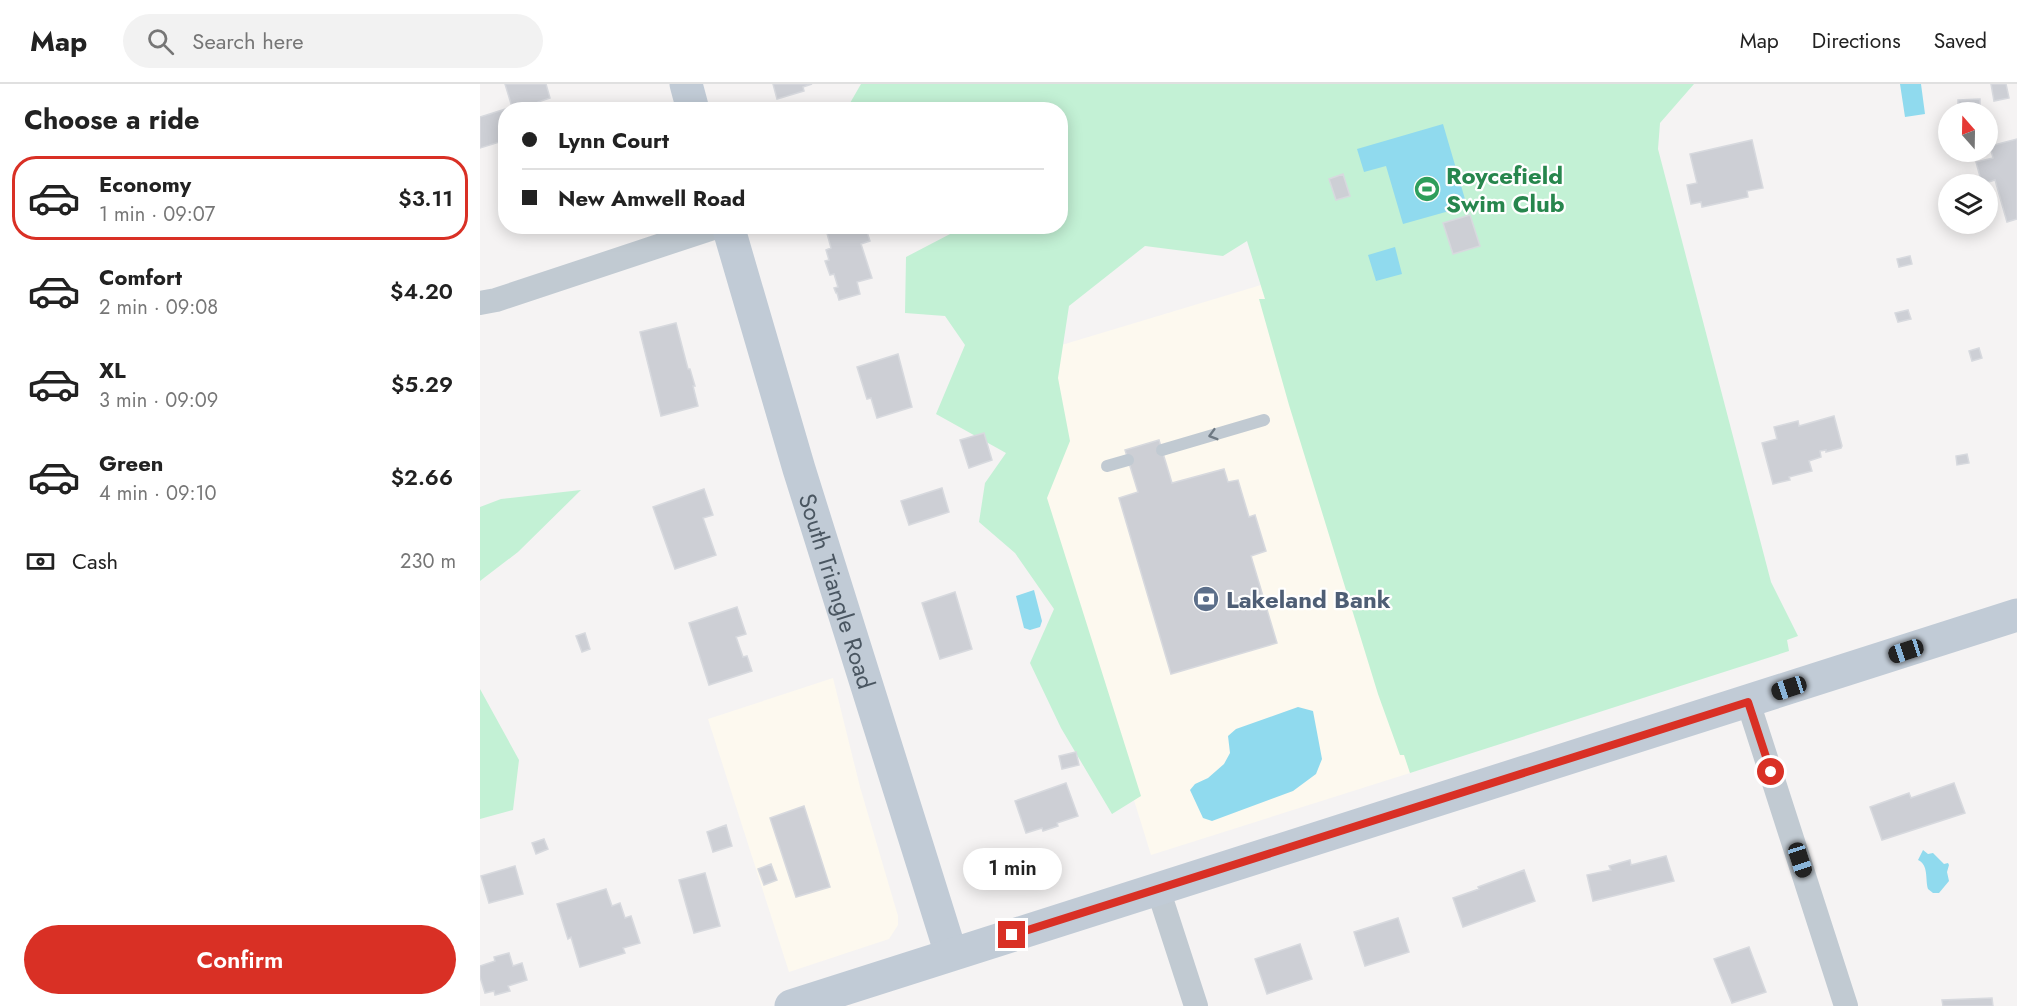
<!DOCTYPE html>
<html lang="en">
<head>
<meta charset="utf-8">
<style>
  :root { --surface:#fff; --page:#f2f2f2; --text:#222; --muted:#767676; --line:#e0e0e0; --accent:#d93025 }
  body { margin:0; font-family:Jost,sans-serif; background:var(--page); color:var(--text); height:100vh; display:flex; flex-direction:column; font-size:22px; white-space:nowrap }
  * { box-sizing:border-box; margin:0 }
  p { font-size:20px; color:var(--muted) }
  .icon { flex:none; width:33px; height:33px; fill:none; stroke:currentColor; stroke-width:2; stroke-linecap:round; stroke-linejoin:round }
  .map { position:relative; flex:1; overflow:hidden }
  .drawer { display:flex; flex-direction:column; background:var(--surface); width:480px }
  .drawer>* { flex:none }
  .top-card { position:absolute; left:18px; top:18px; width:570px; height:132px; border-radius:24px; box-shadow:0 3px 15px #0003; display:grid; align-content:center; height:132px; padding:0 24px; background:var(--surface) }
  .needle { width:39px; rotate:340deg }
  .tools { position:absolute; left:1458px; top:18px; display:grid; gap:12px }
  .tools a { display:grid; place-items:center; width:60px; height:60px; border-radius:50%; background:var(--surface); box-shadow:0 3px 15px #0003; font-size:30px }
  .end { position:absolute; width:27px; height:27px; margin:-14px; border:8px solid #d93025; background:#fff; box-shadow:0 0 0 3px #fff }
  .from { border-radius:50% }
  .bubble { position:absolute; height:42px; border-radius:21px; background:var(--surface); box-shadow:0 3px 15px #0003; font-size:20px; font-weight:600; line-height:42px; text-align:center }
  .car { position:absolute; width:18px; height:36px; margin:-18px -9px; border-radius:8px; box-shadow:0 0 4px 2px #0007; background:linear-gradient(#222 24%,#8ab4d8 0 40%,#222 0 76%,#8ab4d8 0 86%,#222 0) }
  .top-card b { display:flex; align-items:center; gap:21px; height:57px; font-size:22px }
  .top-card b+b { border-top:2px solid var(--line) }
  .top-card i { width:15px; height:15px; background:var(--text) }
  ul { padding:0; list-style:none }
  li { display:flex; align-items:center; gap:18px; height:84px; margin:0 12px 9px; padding:0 12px; border:3px solid transparent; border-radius:24px }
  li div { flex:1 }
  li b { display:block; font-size:22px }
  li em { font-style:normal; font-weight:600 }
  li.selected { border-color:var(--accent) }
  li>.icon { width:54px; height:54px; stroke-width:1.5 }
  h2 { padding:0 24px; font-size:27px; line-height:72px }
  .pay { display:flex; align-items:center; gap:15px; height:66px; padding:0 24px; font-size:22px }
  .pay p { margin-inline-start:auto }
  .cta { display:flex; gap:12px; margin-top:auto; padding:12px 24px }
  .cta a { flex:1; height:69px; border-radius:36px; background:var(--accent); color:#fff; font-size:24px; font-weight:600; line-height:69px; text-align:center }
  header { display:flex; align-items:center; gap:36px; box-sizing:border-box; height:84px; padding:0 30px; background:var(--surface); border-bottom:2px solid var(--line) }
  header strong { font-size:28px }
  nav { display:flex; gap:33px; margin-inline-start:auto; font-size:21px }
  .search { width:420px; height:54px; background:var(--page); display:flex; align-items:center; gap:15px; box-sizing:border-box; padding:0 21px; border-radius:33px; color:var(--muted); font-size:22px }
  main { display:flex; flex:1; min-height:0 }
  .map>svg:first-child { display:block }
</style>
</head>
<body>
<header>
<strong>Map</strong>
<div class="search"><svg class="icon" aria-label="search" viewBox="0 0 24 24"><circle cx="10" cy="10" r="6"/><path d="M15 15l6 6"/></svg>Search here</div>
<nav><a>Map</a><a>Directions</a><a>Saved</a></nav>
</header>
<main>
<section class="drawer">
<h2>Choose a ride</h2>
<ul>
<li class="selected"><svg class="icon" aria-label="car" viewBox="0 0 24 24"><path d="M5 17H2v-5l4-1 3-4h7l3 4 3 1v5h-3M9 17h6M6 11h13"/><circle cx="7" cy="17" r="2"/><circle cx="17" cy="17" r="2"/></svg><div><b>Economy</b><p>1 min · 09:07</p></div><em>$3.11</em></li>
<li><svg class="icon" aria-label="car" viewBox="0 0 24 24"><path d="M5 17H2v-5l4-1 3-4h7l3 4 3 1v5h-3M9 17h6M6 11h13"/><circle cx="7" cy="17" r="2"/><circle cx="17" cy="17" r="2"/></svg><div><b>Comfort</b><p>2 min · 09:08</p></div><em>$4.20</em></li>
<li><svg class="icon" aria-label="car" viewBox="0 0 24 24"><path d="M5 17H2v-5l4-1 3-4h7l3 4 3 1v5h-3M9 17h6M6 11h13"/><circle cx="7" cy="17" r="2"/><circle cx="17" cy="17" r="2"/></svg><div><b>XL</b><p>3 min · 09:09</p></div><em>$5.29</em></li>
<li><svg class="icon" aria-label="car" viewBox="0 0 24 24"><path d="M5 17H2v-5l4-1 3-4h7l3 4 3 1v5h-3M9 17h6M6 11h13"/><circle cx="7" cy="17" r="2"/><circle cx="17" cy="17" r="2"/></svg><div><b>Green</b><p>4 min · 09:10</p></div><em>$2.66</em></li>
</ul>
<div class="pay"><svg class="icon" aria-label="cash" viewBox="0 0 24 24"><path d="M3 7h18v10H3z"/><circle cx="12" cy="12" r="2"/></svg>Cash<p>230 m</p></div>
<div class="cta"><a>Confirm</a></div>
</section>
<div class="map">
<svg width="1537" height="922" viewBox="0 0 1537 922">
  <rect width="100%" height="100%" fill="#f5f3f3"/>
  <path fill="#fdf9ef" d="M781 201 930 689 671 771 519 280Z
    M353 594 380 703 418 832V841L409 855 309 888 228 635Z"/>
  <path fill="#c3f1d5" d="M381 0H1214L1180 39 1178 65 1291 498 1318 552 1307 556 1309 567 930 689 924 671H920L898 610 809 321 779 215H785L767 157 743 172 665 162 589 222 578 294 590 357 567 414 661 712 632 730 581 644 550 579 574 525 535 469 499 438 505 399 526 369 456 330 485 261 465 232 425 229 426 173 472 149 474 143 580 142V26H366Z
    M101 406 38 468 0 497V423L21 415Z
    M0 605 39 676 33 726 0 735Z"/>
  <path fill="#90daee" d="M1420 0H1441L1445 30 1425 33Z
    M963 40 987 122 923 140 906 82 884 88 877 65Z
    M915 163 922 190 896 197 888 171Z
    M554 506 562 537 560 543 550 546 544 544 536 512Z
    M818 623 833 627 842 675 836 690 813 707 732 737 723 734 710 706 715 700 728 694 744 680 750 669 748 652 756 645Z
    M1443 766 1448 770 1453 769 1464 780 1468 779 1469 781 1467 788 1469 797 1459 809H1453L1448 805C1445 795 1449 781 1438 776Z"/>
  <path fill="#cdcfd5" stroke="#d7d9de" stroke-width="1.5" d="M25 0H66L70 14 58 18 60 26H26V56L0 64V33L32 23Z
    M293 0H332L323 3 324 7 297 15Z
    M1511 0H1526L1529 14 1514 17Z
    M1500 15V28H1478V16Z
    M1537 55V135L1527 138 1515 96 1502 100 1496 78 1513 74 1510 62Z
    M1272 56 1283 104 1267 107 1268 113 1222 123 1221 118 1211 120 1207 101 1217 99 1210 70Z
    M863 90 870 112 856 116 849 95Z
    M990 131 1000 162 973 170 963 139Z
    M345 142H385L390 157 381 160 392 194 377 198 380 210 359 216 357 209H356L354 204 358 203 354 190 350 191 345 177 349 176 346 166 351 164Z
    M1430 172 1432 180 1419 183 1417 175Z
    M1428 226 1431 235 1418 238 1415 229Z
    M196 239 208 285H210L215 302H213L218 322 181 332 160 248Z
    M1499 264 1502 274 1492 277 1489 267Z
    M418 270 432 323 397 334 391 314 387 315 377 283Z
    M1354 332 1362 362 1361 364 1346 368V366L1340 367 1341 373 1329 377 1332 387 1309 393 1310 396 1293 400 1282 359 1297 355 1294 343 1318 337 1319 342Z
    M504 349 512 376 489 384 480 356Z
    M679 356 692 399 744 385 748 398 758 396 769 433 775 431 786 467 771 472 797 559 691 590 639 414 658 408 645 366Z
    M1487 370 1489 379 1477 381 1476 372Z
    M462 404 469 428 429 441 421 417Z
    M224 405 233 431 223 434 236 471 195 485 173 423Z
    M475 508 492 565 460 575 442 519Z
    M257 523 266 550 256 553 263 573 267 572 272 587 229 601 209 539Z
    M105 549 110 565 102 568 96 552Z
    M596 668 599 681 582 685 579 672Z
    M586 699 598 732 577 739 578 742 563 747 562 744 546 749 535 717Z
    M1474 699 1485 729 1402 756 1390 723 1429 709 1431 714Z
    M324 722 350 803 316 813 290 734Z
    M246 741 252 762 233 768 227 748Z
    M64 755 68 765 56 770 52 759Z
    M1186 772 1194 797 1113 817 1107 791 1131 786 1129 782 1150 776 1151 781Z
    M291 780 297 796 284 801 278 785Z
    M35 782 43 810 9 819 1 792Z
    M1044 786 1055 817 983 843 973 814 999 805 998 803Z
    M225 789 240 842 214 849 199 796Z
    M126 805 132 822 140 819 145 834 151 832 160 859 143 864 145 869 100 883 91 853 88 855 77 820Z
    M918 834 929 868 885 882 874 848Z
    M820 860 832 895 787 910 775 875Z
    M1269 863 1286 908 1252 919 1234 875Z
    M29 869 33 882 42 879 47 896 28 902 30 907 15 911 14 907 5 909 0 893V882L15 877 14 873Z
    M1512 914 1513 922H1463L1462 916Z"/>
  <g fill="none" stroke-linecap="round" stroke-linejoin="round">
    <path stroke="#c1cad2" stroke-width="12" d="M682 366 784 336
      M627 382 648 376"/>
    <path stroke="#c1cad2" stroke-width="24" d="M0 219 16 216 239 142
      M1268 618 1366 922
      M678 805 716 922"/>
    <g stroke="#c1cbd6" stroke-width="33">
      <path d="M206 0 213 26"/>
      <path id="s1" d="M248 142 319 385 471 870"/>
      <path d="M311 922C719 790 1129 663 1537 531"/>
    </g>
  </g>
  <defs><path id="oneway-chevron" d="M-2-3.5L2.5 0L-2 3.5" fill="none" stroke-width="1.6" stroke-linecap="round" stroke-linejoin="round" transform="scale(1.5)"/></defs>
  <use stroke="#6e7983" href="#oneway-chevron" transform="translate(733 351) rotate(164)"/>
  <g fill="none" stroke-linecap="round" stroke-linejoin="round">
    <path stroke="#d93025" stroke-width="8" d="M532 851 1268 618 1291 688"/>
  </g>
  <defs>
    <g id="stadium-disc" transform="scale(1.35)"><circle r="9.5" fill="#2e9e5b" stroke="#fff"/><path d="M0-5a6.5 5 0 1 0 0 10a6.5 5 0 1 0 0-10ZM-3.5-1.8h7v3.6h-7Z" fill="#fff"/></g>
    <g id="bank-disc" transform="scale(1.35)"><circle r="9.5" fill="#5c6f8a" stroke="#fff"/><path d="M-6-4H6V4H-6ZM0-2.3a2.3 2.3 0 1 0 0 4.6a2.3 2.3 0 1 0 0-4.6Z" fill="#fff"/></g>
  </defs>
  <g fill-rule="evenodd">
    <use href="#stadium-disc" x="947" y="105"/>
    <use href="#bank-disc" x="726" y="515"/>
  </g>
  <g text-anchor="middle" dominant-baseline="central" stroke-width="4.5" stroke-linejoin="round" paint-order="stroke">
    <g font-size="24" font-weight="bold" fill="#27864d" stroke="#fff" text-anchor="start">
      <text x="966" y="91">Roycefield<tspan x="966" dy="28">Swim Club</tspan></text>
    </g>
    <g font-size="24" fill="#4a5661" stroke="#fff">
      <text stroke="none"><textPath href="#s1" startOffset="381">South Triangle Road</textPath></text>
    </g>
    <g font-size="24" font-weight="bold" fill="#4e5e75" stroke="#fff" text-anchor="start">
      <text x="746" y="515">Lakeland Bank</text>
    </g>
  </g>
</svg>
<div class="tools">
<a><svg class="needle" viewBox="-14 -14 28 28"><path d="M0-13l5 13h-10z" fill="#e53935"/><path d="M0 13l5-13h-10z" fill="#767676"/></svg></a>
<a><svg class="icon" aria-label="layers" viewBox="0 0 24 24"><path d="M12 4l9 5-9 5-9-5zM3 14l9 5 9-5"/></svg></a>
</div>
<i class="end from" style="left:1291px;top:688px"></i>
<i class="end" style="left:532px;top:851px"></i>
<div class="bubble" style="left:483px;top:764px;width:99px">1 min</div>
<i class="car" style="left:1426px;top:567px;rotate:252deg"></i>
<i class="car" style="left:1309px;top:604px;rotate:252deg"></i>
<i class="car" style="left:1320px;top:776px;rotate:162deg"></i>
<div class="top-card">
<b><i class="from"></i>Lynn Court</b>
<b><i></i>New Amwell Road</b>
</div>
</div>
</main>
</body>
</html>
